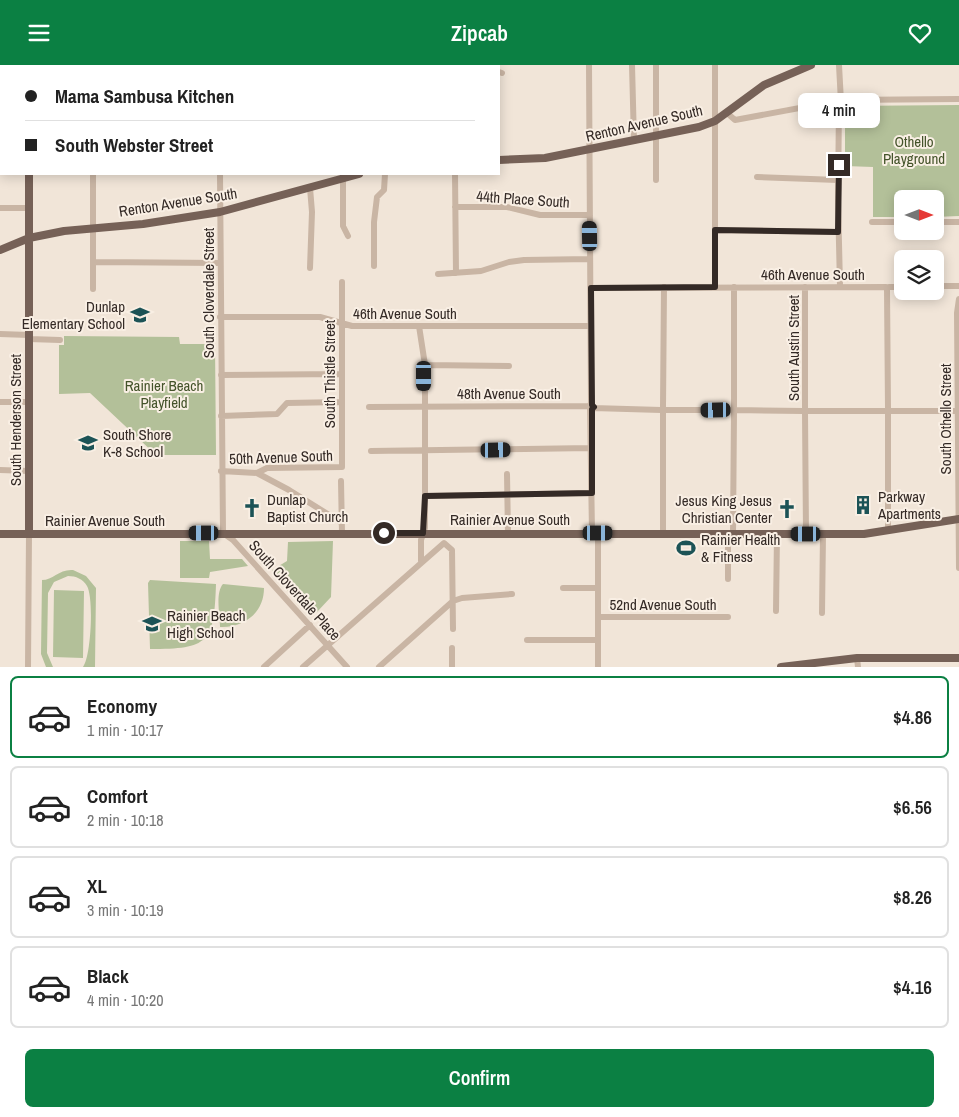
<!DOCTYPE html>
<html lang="en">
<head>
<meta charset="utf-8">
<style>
  :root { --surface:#fff; --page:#f6f6f6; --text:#222; --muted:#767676; --line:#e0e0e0; --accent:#0b8043 }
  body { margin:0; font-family:"Archivo Narrow",sans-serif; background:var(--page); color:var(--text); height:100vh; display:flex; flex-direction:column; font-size:19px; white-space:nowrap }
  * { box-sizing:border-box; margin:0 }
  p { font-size:16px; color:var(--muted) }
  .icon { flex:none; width:28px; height:28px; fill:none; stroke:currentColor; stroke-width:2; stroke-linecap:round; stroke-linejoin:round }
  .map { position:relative; height:602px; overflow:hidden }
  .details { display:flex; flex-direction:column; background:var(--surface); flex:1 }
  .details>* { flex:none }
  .guide { position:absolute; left:0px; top:0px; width:500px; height:110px; box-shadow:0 2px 12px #0003; display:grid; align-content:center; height:110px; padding:0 25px; background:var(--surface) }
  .needle { width:32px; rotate:90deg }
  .buttons { position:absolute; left:894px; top:125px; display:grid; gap:10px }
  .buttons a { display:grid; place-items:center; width:50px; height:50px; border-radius:8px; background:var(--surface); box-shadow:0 2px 12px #0003; font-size:25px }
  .end { position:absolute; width:22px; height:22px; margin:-11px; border:6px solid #342a26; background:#fff; box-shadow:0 0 0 2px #fff }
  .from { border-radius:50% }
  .bubble { position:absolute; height:35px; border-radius:8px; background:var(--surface); box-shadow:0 2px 12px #0003; font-size:16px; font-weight:600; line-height:35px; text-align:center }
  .car { position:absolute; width:15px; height:30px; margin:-15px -8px; border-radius:6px; box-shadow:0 0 4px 1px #0007; background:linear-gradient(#222 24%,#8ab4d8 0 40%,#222 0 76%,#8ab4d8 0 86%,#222 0) }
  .guide b { display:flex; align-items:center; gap:18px; height:48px; font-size:19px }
  .guide b+b { border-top:1px solid var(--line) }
  .guide i { width:12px; height:12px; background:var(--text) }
  ul { padding:9px 0 0; list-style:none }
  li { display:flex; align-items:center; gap:15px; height:82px; margin:0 10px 8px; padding:0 15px; border:2px solid var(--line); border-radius:8px }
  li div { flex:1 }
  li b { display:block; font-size:19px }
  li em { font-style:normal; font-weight:600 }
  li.selected { border-color:var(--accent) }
  li>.icon { width:45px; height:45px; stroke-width:1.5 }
  .primary-button { display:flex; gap:10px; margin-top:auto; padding:10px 25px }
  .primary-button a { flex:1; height:58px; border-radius:8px; background:var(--accent); color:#fff; font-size:20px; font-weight:600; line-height:58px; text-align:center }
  header { display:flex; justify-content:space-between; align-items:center; height:65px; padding:0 25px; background:var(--accent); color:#fff; font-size:22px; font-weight:600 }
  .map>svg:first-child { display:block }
</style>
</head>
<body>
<header><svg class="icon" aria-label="menu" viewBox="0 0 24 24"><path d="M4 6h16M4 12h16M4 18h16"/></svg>Zipcab<svg class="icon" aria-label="heart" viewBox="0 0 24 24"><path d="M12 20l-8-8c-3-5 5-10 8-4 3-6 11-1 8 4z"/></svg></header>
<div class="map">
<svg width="959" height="602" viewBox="0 0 959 602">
  <rect width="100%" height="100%" fill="#f1e5d8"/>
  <path fill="#b3c099" d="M959 40V151L935 152V134H902V152H873V102L845 101V41Z
    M64 271 179 272 180 279H215L216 390H156L90 328 59 329V280H64Z
    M180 476H209L210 494H242L248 501 210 507 209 513H180Z
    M333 476 331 532 316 548 309 550 273 509 272 505 287 496 288 477Z
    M73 505 86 511 96 523 95 602H83C91 592 94 533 87 521 83 514 76 511 68 511L54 517 48 528 47 588 53 602H46L41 589 42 515C53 515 59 504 73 505Z
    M150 515 216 519C214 578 209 584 150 584L148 518Z
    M223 519 264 523C264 548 244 563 220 562 220 550 215 528 223 519Z
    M54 525 84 526 83 593 53 592Z"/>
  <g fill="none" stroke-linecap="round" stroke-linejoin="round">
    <path stroke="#c9b5a4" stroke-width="6" d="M125 0V1
      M220 0V1
      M483 0 484 1
      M589 0 591 340
      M632 0 634 76
      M656 0V115
      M715 0V222
      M839 0 841 37
      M95 1V0
      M430 1V0
      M499 7 502 8
      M842 35 959 34
      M839 38 838 135 840 221
      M727 48 735 55 837 36
      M220 109 223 468 233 475 347 602
      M343 109V161L348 171
      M455 109 456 208
      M757 112 838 115
      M310 123 312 147 310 203
      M455 142H507L540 150H590
      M0 143H29
      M872 157H902
      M935 157H959
      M715 165 838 167
      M95 197 220 198
      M374 201V157L377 132 384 125 385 109
      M438 209 481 206 509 197 524 195 590 194
      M935 221H959
      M805 222V343
      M889 222H902
      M591 223 886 222
      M93 224V109
      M887 224 888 344
      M959 234 957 248 959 503
      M220 252H320L352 261H591
      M419 261 425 300V463L421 475V496
      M0 269 29 270
      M29 274 60 275
      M425 300 509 301
      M221 310 342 309
      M0 337H29
      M590 340 592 468
      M369 342 589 341
      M663 342 664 222
      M734 342V222
      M593 343 661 345
      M666 345H731
      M736 345 803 346
      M807 346H886
      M890 346H959
      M805 348 806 469
      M888 348V466
      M221 351 277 349 287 338 342 337
      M371 386 591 383
      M0 405 29 406
      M221 406 257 408 267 403 342 402V217
      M257 408 289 425 342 458
      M507 409 508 469
      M341 416 342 468
      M425 431 592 428
      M663 469V347
      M728 469V514
      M733 469 734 347
      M563 523H598
      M776 546 777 469
      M822 548 823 469
      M598 552H728
      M527 575H598
      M857 593 858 602
      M28 602 29 469
      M264 602 310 560
      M303 602 444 478 452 485 453 564
      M379 602 453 536 462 533 512 529
      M452 602V583
      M598 602V468"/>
    <path stroke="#766157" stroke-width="8" d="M20 0V1
      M329 1 333 0
      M358 1 362 0
      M0 33 1 34
      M0 48 1 49
      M499 95 545 93 699 62 715 56 764 20 811 0
      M29 109V469
      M0 185 29 173 64 166 143 159 220 147 359 109
      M0 469H864L959 454
      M781 602 857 593H959"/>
    <path stroke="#342a26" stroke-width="1" d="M340 1 344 0
      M0 38H1"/>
  </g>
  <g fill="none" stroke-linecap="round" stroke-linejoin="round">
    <path stroke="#342a26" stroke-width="6" d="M384 468H423L425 431 592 428V344L594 342 592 340 591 223 715 222V165L838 167 839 100"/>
  </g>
  <defs>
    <g id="school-bare" transform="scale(1.5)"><path d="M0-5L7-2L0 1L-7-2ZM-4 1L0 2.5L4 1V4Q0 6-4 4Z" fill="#1c5356" stroke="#f9efe4" stroke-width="2.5" paint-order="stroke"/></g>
    <g id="building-bare" transform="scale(1.5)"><path d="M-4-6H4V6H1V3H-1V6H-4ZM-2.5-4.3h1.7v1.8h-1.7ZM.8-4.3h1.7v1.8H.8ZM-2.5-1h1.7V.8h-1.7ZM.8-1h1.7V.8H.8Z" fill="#1c5356" stroke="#f9efe4" stroke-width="2.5" paint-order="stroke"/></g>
    <g id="church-bare" transform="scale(1.5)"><path d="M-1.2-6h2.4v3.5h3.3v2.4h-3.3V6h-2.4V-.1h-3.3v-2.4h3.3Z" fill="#1c5356" stroke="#f9efe4" stroke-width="2.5" paint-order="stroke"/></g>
    <g id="stadium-bare" transform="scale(1.5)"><path d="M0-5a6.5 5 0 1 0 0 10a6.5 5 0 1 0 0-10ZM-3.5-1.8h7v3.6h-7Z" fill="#1c5356" stroke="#f9efe4" stroke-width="2.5" paint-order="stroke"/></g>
  </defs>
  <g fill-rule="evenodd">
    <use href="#school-bare" x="140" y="250"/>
    <use href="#school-bare" x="88" y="378"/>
    <use href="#building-bare" x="863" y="440"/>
    <use href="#church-bare" x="252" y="443"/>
    <use href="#church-bare" x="787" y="444"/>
    <use href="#stadium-bare" x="686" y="483"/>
    <use href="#school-bare" x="152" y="559"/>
  </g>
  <g text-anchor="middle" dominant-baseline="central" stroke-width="4" stroke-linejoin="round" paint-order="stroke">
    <g font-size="15" fill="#342a26" stroke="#f9efe4">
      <text transform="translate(644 58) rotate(-13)">Renton Avenue South</text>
      <text transform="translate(523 134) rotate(4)">44th Place South</text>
      <text transform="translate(178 137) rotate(-9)">Renton Avenue South</text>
      <text x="813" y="209">46th Avenue South</text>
      <text transform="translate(208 228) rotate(-90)">South Cloverdale Street</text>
      <text x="405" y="248">46th Avenue South</text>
      <text transform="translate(793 283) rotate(-90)">South Austin Street</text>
      <text transform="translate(329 309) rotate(-90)">South Thistle Street</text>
      <text x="509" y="328">48th Avenue South</text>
      <text transform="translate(945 354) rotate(-90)">South Othello Street</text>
      <text transform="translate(15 355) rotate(-90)">South Henderson Street</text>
      <text transform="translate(281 392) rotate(-2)">50th Avenue South</text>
      <text x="510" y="454">Rainier Avenue South</text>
      <text x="105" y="455">Rainier Avenue South</text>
      <text transform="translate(295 525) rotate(48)">South Cloverdale Place</text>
      <text x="663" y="539">52nd Avenue South</text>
    </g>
    <g font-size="15" fill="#44532a" stroke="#f9efe4">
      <text x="914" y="76">Othello<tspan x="914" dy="17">Playground</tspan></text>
      <text x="164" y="320">Rainier Beach<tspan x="164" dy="17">Playfield</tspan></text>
    </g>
    <g font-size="15" fill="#342a26" stroke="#f9efe4" text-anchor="start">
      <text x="125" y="241" text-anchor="end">Dunlap<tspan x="125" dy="17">Elementary School</tspan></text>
      <text x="103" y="369">South Shore<tspan x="103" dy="17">K-8 School</tspan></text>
      <text x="878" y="431">Parkway<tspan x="878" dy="17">Apartments</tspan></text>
      <text x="267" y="434">Dunlap<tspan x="267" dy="17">Baptist Church</tspan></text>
      <text x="772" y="435" text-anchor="end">Jesus King Jesus<tspan x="772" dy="17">Christian Center</tspan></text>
      <text x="701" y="474">Rainier Health<tspan x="701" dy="17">&amp; Fitness</tspan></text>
      <text x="167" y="550">Rainier Beach<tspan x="167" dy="17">High School</tspan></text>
    </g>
  </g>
</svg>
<div class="buttons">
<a><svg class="needle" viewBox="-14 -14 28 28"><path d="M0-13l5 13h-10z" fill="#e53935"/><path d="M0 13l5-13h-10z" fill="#767676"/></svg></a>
<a><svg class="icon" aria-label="layers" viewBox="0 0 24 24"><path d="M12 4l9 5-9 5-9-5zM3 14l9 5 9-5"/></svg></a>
</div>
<i class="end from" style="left:384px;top:468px"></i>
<i class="end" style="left:839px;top:100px"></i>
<div class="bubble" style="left:798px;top:28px;width:82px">4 min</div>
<i class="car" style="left:590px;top:171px;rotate:359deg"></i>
<i class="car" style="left:424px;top:311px;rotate:180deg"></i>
<i class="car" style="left:716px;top:345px;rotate:269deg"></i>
<i class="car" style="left:496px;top:385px;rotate:89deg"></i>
<i class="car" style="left:204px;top:468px;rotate:270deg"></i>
<i class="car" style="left:598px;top:468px;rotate:90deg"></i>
<i class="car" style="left:806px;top:469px;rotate:270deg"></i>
<div class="guide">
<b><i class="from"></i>Mama Sambusa Kitchen</b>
<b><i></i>South Webster Street</b>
</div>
</div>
<section class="details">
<ul>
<li class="selected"><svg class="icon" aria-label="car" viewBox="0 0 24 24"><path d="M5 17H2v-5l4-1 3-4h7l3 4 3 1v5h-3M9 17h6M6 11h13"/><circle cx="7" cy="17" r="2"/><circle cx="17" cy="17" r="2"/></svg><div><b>Economy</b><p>1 min · 10:17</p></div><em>$4.86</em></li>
<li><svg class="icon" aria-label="car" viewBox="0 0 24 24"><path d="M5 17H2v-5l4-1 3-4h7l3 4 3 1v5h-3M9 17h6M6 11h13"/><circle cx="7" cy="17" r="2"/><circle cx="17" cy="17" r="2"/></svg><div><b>Comfort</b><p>2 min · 10:18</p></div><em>$6.56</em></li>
<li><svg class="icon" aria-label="car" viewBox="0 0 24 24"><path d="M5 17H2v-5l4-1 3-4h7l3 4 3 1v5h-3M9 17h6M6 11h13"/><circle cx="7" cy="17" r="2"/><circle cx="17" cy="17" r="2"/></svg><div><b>XL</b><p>3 min · 10:19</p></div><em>$8.26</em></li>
<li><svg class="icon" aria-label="car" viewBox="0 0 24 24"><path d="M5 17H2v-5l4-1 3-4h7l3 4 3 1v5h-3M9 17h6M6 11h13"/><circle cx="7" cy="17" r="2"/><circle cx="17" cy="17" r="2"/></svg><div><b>Black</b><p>4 min · 10:20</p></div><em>$4.16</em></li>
</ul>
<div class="primary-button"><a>Confirm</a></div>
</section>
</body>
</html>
